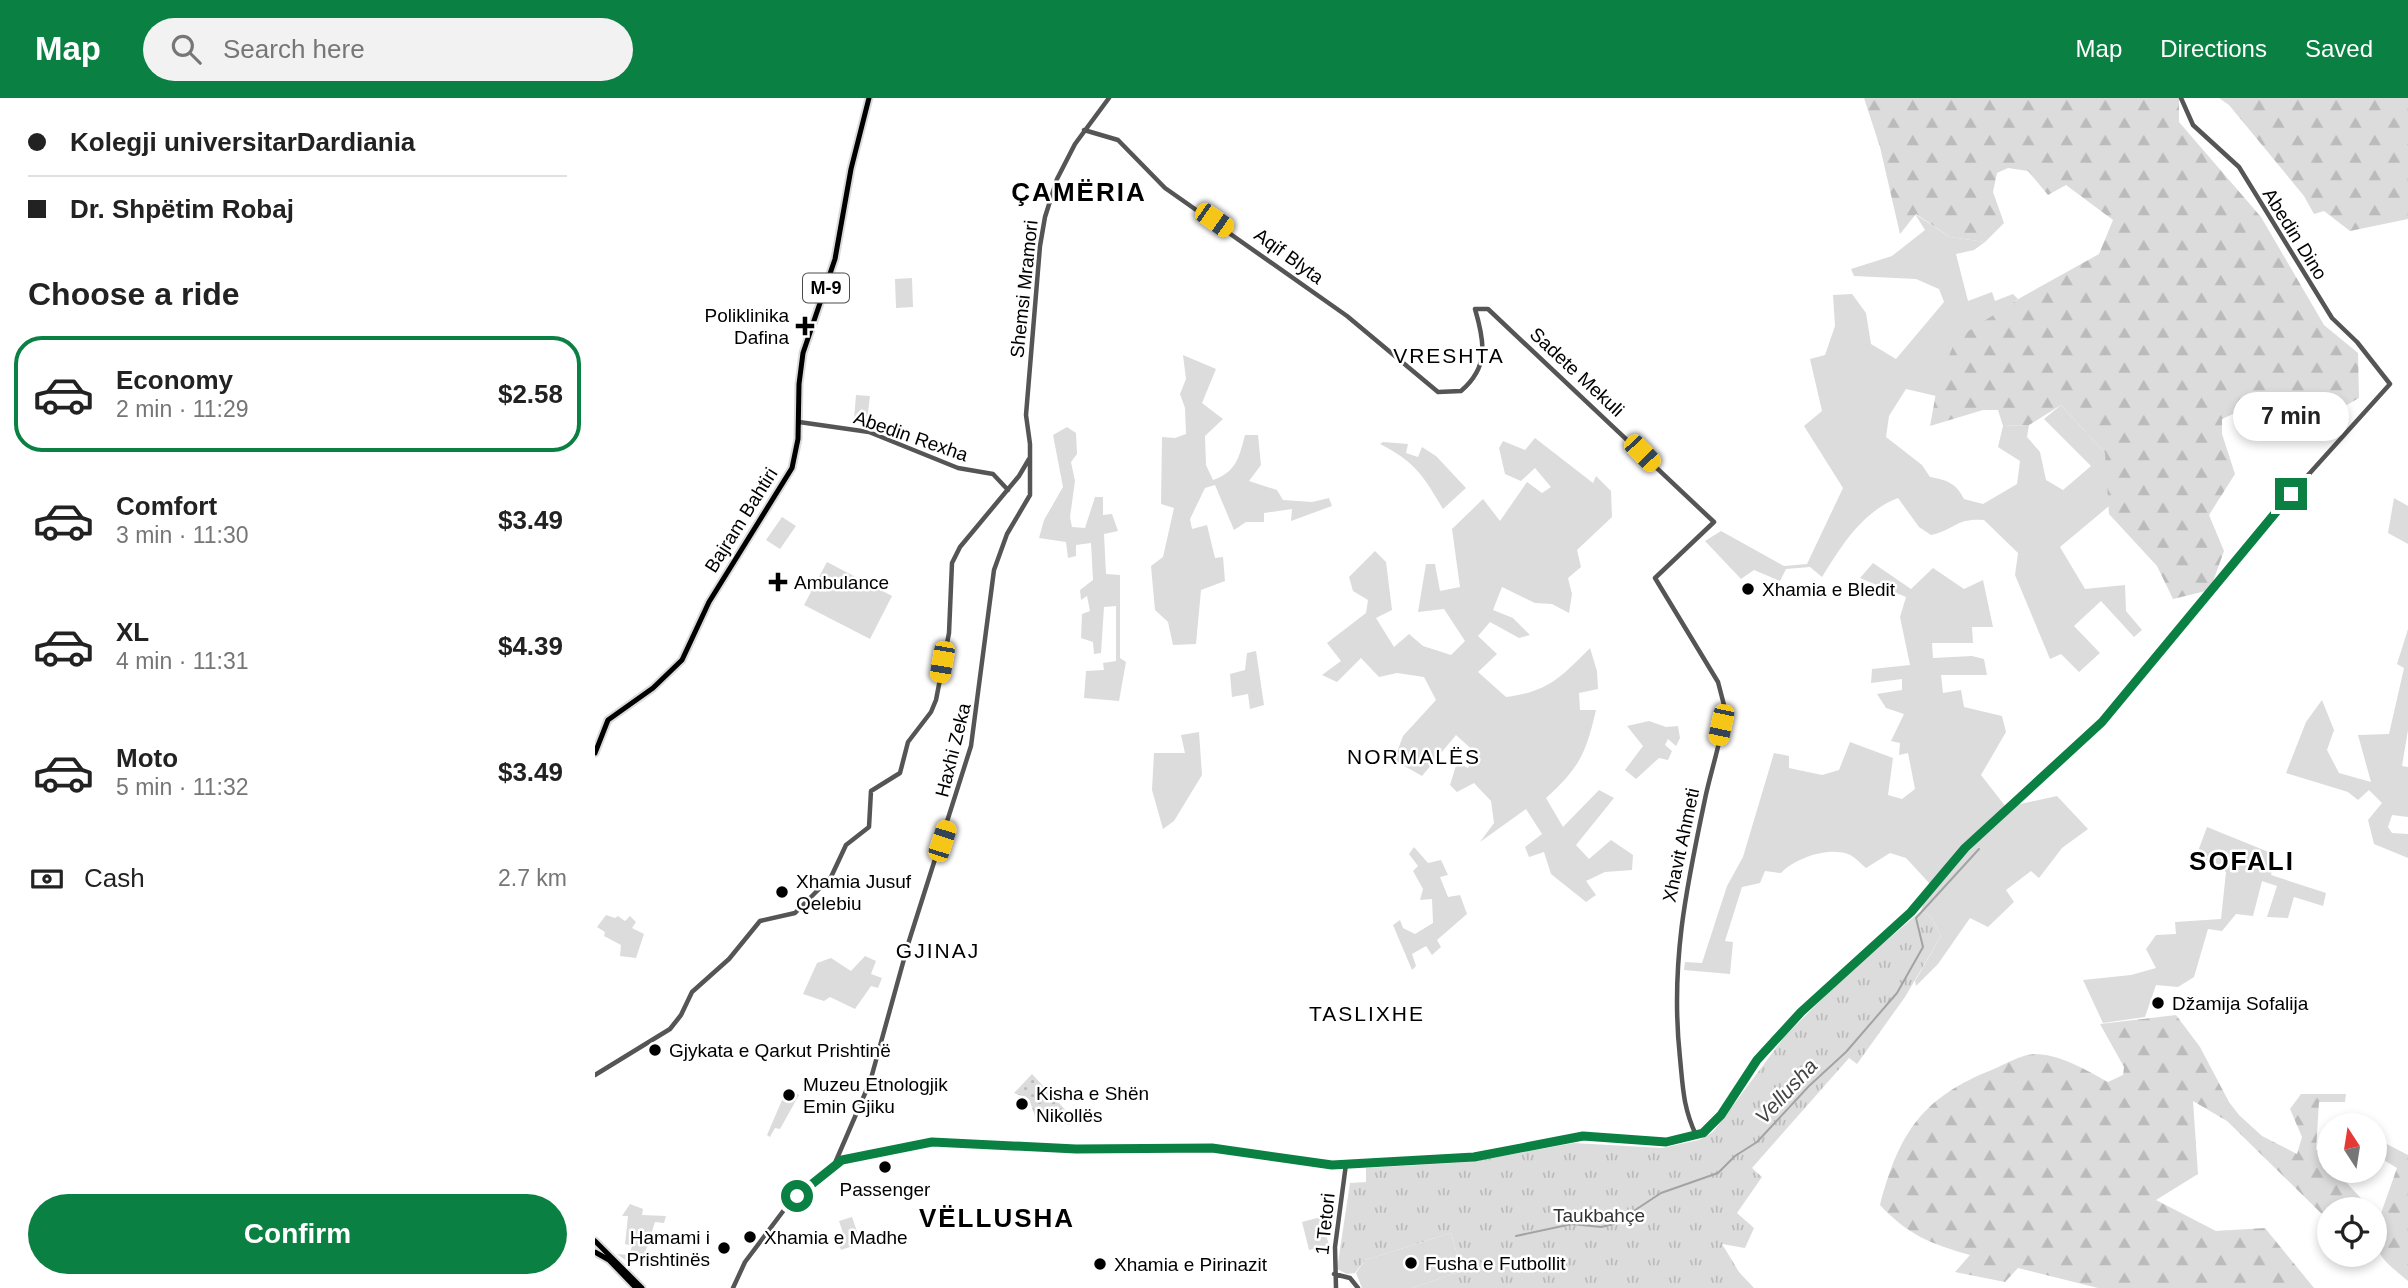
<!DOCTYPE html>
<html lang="en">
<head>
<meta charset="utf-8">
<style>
  :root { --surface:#fff; --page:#f2f2f2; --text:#222; --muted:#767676; --line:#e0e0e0; --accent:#0b8043 }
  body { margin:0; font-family:Helvetica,sans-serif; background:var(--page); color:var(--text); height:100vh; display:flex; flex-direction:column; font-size:26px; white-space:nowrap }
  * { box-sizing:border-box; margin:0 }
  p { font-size:23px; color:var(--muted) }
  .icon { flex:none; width:38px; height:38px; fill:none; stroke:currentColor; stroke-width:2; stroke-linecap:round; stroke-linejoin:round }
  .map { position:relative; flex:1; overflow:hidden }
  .sheet { display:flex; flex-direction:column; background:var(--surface); width:595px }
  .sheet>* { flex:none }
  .top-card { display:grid; align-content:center; height:154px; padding:0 28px; background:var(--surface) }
  .needle { width:46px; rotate:348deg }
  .buttons { position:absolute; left:1722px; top:1015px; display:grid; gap:14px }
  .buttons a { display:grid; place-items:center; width:70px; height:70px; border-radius:50%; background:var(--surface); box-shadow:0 4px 10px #0003; font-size:35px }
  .end { position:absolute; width:32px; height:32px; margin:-16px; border:9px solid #0b8043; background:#fff; box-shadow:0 0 0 4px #fff }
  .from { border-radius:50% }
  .bubble { position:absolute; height:49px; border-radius:24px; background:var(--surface); box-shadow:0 4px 10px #0003; font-size:23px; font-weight:700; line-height:49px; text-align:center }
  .car { position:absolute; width:21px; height:42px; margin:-21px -10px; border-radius:9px; box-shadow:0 0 5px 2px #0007; background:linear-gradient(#f5c518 24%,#345 0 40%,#f5c518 0 76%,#345 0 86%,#f5c518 0) }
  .top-card b { display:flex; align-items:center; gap:24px; height:66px; font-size:26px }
  .top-card b+b { border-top:2px solid var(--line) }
  .top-card i { width:18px; height:18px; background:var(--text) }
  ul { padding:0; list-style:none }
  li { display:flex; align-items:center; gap:21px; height:116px; margin:0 14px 10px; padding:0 14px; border:4px solid transparent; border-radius:28px }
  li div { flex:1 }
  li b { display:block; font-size:26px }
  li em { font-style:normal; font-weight:700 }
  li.active { border-color:var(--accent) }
  li>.icon { width:63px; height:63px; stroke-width:1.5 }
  h2 { padding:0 28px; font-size:32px; line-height:84px }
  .pay { display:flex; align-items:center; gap:18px; height:77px; padding:0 28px; font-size:26px }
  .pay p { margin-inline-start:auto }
  .action { display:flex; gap:14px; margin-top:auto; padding:14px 28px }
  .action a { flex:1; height:80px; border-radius:42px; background:var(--accent); color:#fff; font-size:28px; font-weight:700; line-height:80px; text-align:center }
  header { display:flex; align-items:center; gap:42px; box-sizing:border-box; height:98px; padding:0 35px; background:var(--accent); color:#fff }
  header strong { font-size:33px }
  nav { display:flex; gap:38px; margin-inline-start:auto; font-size:24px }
  .search { width:490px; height:63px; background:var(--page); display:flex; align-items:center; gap:18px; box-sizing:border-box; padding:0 24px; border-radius:38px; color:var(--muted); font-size:26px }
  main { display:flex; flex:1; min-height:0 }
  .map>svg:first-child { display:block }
</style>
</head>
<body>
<header>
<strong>Map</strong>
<div class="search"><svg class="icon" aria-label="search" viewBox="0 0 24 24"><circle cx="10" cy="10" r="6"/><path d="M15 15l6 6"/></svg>Search here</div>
<nav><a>Map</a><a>Directions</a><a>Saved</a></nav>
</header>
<main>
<section class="sheet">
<div class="top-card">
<b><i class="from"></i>Kolegji universitarDardiania</b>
<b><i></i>Dr. Shpëtim Robaj</b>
</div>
<h2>Choose a ride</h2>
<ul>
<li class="active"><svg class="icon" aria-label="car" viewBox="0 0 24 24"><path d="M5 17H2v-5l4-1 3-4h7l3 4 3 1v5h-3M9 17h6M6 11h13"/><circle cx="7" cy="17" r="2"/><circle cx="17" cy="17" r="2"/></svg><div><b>Economy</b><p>2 min · 11:29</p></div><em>$2.58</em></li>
<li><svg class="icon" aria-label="car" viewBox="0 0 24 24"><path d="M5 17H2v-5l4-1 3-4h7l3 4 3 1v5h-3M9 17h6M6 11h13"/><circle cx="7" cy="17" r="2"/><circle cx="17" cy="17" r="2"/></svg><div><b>Comfort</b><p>3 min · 11:30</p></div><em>$3.49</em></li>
<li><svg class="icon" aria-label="car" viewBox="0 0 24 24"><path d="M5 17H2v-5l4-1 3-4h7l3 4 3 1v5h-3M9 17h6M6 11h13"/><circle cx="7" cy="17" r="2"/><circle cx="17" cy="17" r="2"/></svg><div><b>XL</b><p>4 min · 11:31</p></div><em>$4.39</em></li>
<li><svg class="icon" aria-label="car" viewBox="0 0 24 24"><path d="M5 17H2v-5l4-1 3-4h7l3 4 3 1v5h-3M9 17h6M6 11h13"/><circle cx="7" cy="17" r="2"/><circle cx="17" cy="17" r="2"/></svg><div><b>Moto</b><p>5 min · 11:32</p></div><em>$3.49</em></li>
</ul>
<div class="pay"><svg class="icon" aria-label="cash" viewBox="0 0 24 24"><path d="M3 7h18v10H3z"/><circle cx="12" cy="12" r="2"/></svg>Cash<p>2.7 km</p></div>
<div class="action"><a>Confirm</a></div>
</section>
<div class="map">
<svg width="1813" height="1190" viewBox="0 0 1813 1190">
  <defs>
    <pattern id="forest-firs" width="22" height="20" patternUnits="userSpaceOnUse" patternTransform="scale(1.75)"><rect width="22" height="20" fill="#dcdcdc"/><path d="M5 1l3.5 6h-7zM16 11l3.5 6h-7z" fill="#bbb"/></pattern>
    <pattern id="park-tufts" width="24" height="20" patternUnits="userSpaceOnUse" patternTransform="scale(1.75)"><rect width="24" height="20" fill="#dcdcdc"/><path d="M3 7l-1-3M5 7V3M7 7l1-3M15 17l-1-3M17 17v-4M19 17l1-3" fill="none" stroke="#bbb"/></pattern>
    <pattern id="garden-dots" width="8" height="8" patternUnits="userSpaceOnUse" patternTransform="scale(1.75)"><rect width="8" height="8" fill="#dcdcdc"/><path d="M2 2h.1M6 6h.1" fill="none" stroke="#bbb" stroke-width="1.8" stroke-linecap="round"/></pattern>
  </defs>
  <rect width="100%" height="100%" fill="#fff"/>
  <path fill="#dcdcdc" d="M1320 116 1355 139 1390 144 1379 152 1361 156 1373 203 1397 194 1400 203 1418 196 1423 201C1380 232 1352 242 1341 298L1311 291 1294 318 1291 339 1327 367 1335 379C1352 382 1361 385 1369 401L1388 406 1422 386 1425 363 1403 349 1408 328 1434 327 1432 339 1445 354 1451 382 1468 392 1496 368 1449 321 1466 307 1510 355 1526 398 1465 449 1490 491 1530 487 1531 513 1547 532 1539 539 1506 503 1479 528 1505 555 1484 574 1466 556 1455 561 1420 477 1423 455 1389 422C1360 420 1362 431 1336 437L1324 429 1303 400C1267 414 1247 447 1227 479L1215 469 1191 471 1185 483 1159 472 1146 481 1110 443 1126 433 1189 468 1212 466 1248 390 1209 328 1227 313 1215 261 1230 257 1240 228 1238 197 1257 196 1271 215 1276 246 1301 261 1349 204 1344 191 1321 181 1259 178 1256 171 1297 158 1330 132Z
    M317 180 318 209 301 210 300 181Z
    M588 257 621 271 607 305 628 321 610 338 611 367 618 382C641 374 644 360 650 337H663L666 367 654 383 682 392 688 402 717 404 734 400 737 408 696 423 697 411 669 415V424H651L639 432 620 387 610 390 595 421 597 431 612 427 620 460 628 459 630 483 606 492 601 546 578 547 573 524 560 512 556 468 568 459 579 410 566 406 567 339 580 340 591 336 590 310 585 296 591 281Z
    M261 297 275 298 272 322 259 321Z
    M472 329 481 335 482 356 476 364 480 383 475 419 477 429 490 430 500 399H508V417L517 416 523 433 509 436 511 476 525 477V560L531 564 524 603 489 600 491 573 509 572 508 565 521 563V508L509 509 506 555 499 556 498 544 486 540 487 516 495 513 492 498 486 502 485 492 498 482 496 445 481 447V458L473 460 471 444 444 440 449 422 468 389 458 337Z
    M940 340 998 385 1001 378 1016 393 1017 419 982 452 986 469 973 480 977 496 974 515 957 506 940 505 907 489 898 512 918 520 935 537 924 540 895 524 883 538 902 556 883 574 911 599C953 594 966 579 995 550L1002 573 1003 591 984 595 985 612H1001C991 656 984 670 951 700L968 729 1004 692 1019 700 981 747 994 761 1016 742 1038 757 1037 772 1010 774 991 783 1001 797 991 804 956 776 949 754 934 759 930 749 947 736 931 711 885 744 899 725 896 703 879 685 862 694 855 687 862 664 873 670 883 657 861 637 827 678 799 662 808 638 841 602 829 579 802 575 784 579 766 560 742 584 727 577 746 563 732 545 771 515 773 502 758 493 754 479 780 453 791 464 797 512 781 520 799 549 814 536 828 548 856 557 870 543 849 511 823 514 831 466H840L845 493 865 489 857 431 888 401 905 423 932 384 947 395 956 389 940 370 926 383 910 376 904 350 908 343 930 352Z
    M788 344 813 346 811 355 823 359 827 349 841 358 871 390 848 411C828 377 820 364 785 346Z
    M1799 400 1813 408V446L1793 435Z
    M187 419 201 428 185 451 171 442Z
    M232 464 297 498 275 541 209 507Z
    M1278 465 1316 491 1338 470 1369 491 1388 482 1398 529H1377L1378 545H1337L1338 560 1377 558 1389 561 1392 577H1346L1348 595 1366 592 1369 609 1407 618 1411 634 1386 677 1411 709 1462 698 1493 731 1467 750 1444 780 1436 773 1411 792 1419 804 1393 829 1375 820 1343 866 1321 888 1320 883 1346 838 1336 819 1326 813 1335 786 1311 760 1295 755 1271 770C1266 766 1259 758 1253 756 1232 749 1201 760 1186 775L1170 773 1165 785 1147 789 1130 843 1138 844 1135 876 1089 872 1090 864 1107 865 1132 788 1148 759 1179 655 1194 658V670L1227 677 1244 672 1255 644 1298 660 1293 697 1307 701 1320 691 1313 655 1304 657 1305 645 1296 643 1309 616 1291 610 1282 596 1307 592V581L1276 585 1277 571 1315 567 1305 519 1311 499 1265 480Z
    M1813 531V632L1807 668 1813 669V719L1797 717 1793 729 1797 735 1813 736V760L1779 746 1773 722 1787 705 1774 692 1763 702 1753 694 1691 675 1711 624 1727 602 1739 632 1732 652 1744 675 1776 684 1763 637 1794 636 1809 570 1802 566Z
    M661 553 669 607 655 611 653 596 637 599 635 576 650 572 652 555Z
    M1054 623 1071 629 1083 628 1085 640 1081 648 1073 641 1070 647 1077 653 1073 662 1064 660 1041 681 1030 672 1048 648 1032 628Z
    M604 634 607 677 579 723 568 731 557 692 559 655H590L586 637Z
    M1612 729 1681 757 1676 777 1731 795 1728 808 1699 799 1693 820 1672 819 1682 788 1667 783 1658 818 1641 816 1627 833 1613 831 1599 879 1583 889 1561 887 1550 919 1508 925 1488 882 1536 877 1561 870 1551 851 1561 837 1581 836 1580 824 1626 821 1631 774 1602 756Z
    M819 749 833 765 846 762 853 777 845 779 853 799 865 797 872 816 842 842 846 849 837 857 831 848 817 856 821 868 817 872 798 827 805 822 808 830 820 836 838 825 837 801 825 802 828 791 818 773 823 768 814 756Z
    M11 817 20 820 23 818 30 823 35 818 41 824 37 830 49 836 41 860 25 858 26 847 9 838 10 834 2 829Z
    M270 858 281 863 276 876 287 880 283 890 276 888 260 911 235 899 229 903 208 896 222 865 236 860 256 873Z
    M200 995 204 997 185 1031 180 1030 175 1039 172 1037 187 1002H197Z
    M35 1106 48 1111 47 1117 71 1118 69 1125 60 1124 49 1158 39 1157 33 1164 22 1156 34 1157 37 1148 30 1146 33 1118H27Z
    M257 1119 266 1145 246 1152 241 1138 248 1135 244 1123Z
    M726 1119 734 1147 714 1152 707 1124Z
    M856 1135 867 1173 817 1190H767L761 1175 770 1162Z"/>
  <path fill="url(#forest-firs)" d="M1269 0H1584V24L1666 119 1729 227 1763 255 1764 300 1738 315 1719 340H1681L1667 315 1649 311 1627 321V336L1640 376 1614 417 1629 453 1615 492 1578 501 1562 468 1514 416 1510 355 1466 307 1434 327 1408 328 1403 312H1388L1335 328 1343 284 1361 241 1425 200 1504 156 1518 122 1471 87 1453 97 1433 73 1413 70 1402 75 1398 94 1409 125 1390 144 1355 139 1321 116 1305 136 1285 49Z
    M1624 0H1813V121L1755 133 1729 113 1719 116 1709 98 1634 7Z
    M1581 917 1605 949 1634 1004 1644 1017 1667 1038 1702 1056 1707 1039 1695 1011 1706 996H1751L1750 1004H1724L1721 1052 1734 1049V1073L1750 1083 1776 1111H1734V1123L1632 1023 1598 1003 1603 1076 1561 1102 1621 1133 1670 1130 1719 1190H1503L1423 1170 1410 1184 1360 1174 1375 1157C1336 1146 1313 1137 1285 1107 1304 1035 1327 999 1399 971 1410 966 1426 957 1439 956 1465 956 1491 972 1513 984L1528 977 1529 969 1505 926Z
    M1780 1040 1813 1057V1183C1782 1157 1780 1157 1780 1117L1784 1121 1802 1070 1780 1057Z"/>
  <path fill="url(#park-tufts)" d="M1326 813 1336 819 1346 838 1310 899 1262 966 1254 960 1157 1070 1167 1079 1142 1115 1159 1130 1150 1150 1127 1146 1144 1174 1159 1190H817L867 1173 856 1135 770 1162 760 1175 752 1176 742 1171 755 1085 771 1084V1070L874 1064 979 1045 1067 1050 1104 1042 1118 1034 1190 938 1251 877Z"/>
  <path fill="url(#garden-dots)" d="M437 976 476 1018 475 1027 440 1018 434 1001 419 995Z"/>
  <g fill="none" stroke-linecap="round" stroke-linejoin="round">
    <path stroke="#a3a3a3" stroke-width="2" d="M921 1138 977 1126 1006 1129 1019 1126 1066 1095 1123 1075 1140 1058 1162 1044 1214 988 1251 954 1302 895 1328 849 1321 820 1384 751"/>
    <g stroke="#dbdbdb" stroke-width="9">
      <path id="major" d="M0 655 13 622 58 590 87 562 114 504 197 370 203 341 204 286 208 255 240 161 256 71 274 0
        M0 1143 47 1190
        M0 1154 14 1162 41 1190"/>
    </g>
    <path stroke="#555" stroke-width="4.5" d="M489 32 523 42 570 90 752 218 843 294 866 293C894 269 890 245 880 211H893L1119 424 1060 480 1123 584 1129 607C1129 637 1116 671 1110 701 1091 791 1075 867 1085 960 1088 990 1088 1009 1101 1037
      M204 324 274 334 363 370 398 376 413 392
      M0 977 75 931 86 917 97 894 134 861 165 823 200 815 236 779 251 747 274 729 276 693 305 675 313 644 336 614 341 602 354 535 357 465 365 449 424 378 434 361
      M240 1065 347 1043 481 1051 617 1050 744 1067 879 1059 988 1038 1071 1044 1108 1035 1126 1017 1156 971 1193 927 1316 814 1370 750 1507 624 1696 396 1795 286 1762 244 1737 220 1644 69 1598 27 1586 0
      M739 1176 755 1180 763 1190
      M138 1190 150 1164 192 1108 240 1065 275 984 314 843 376 648 399 472 412 436 435 397V346L431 317 445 148 450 119 462 81 480 46 514 0
      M741 1190 740 1149 751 1066"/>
    <use href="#major" stroke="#000" stroke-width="5"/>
  </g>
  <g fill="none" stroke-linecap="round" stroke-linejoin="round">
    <path stroke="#0b8043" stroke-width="9" d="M202 1098 247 1062 337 1044 481 1051 617 1050 737 1067 879 1059 988 1038 1071 1044 1108 1035 1126 1017 1162 962 1206 914 1316 814 1370 750 1507 624 1696 396"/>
  </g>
  <g fill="#000" stroke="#fff" stroke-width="2.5">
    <path d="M206.5 217.5h7v7h7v7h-7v7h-7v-7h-7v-7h7z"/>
    <path d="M179.5 473.5h7v7h7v7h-7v7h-7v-7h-7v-7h7z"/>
    <circle cx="1153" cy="491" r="7"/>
    <circle cx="187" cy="794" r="7"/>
    <circle cx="1563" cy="905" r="7"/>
    <circle cx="60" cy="952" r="7"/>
    <circle cx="194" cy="997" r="7"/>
    <circle cx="427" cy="1006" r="7"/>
    <circle cx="290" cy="1069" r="7"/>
    <circle cx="155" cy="1139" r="7"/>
    <circle cx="129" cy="1150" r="7"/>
    <circle cx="816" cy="1165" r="7"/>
    <circle cx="505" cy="1166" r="7"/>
  </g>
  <g text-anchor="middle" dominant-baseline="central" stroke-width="5" stroke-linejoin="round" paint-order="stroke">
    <rect fill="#fff" stroke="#4c4c4c" stroke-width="2" x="208" y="175.5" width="46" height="29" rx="5"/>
    <g font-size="18" font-weight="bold" fill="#000">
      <text x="231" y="190">M-9</text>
    </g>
    <g font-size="19" fill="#000" stroke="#fff">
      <text transform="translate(1700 136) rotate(58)">Abedin Dino</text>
      <text transform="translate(694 158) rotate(36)">Aqif Blyta</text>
      <text transform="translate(429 191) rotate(-84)">Shemsi Mramori</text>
      <text transform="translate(982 274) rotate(43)">Sadete Mekuli</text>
      <text transform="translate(316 338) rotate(19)">Abedin Rexha</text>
      <text transform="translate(146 422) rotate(-58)">Bajram Bahtiri</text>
      <text transform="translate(358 652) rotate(-76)">Haxhi Zeka</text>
      <text transform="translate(1086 747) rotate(-78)">Xhavit Ahmeti</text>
      <text transform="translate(730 1126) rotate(-84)">1 Tetori</text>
    </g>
    <g font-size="19" fill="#000" stroke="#fff" text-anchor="start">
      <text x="194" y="217" text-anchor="end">Poliklinika<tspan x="194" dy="22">Dafina</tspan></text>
      <text x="199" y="484">Ambulance</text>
      <text x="1167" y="491">Xhamia e Bledit</text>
      <text x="201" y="783">Xhamia Jusuf<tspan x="201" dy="22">Qelebiu</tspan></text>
      <text x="1577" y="905">Džamija Sofalija</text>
      <text x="74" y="952">Gjykata e Qarkut Prishtinë</text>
      <text x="208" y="986">Muzeu Etnologjik<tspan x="208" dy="22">Emin Gjiku</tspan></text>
      <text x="441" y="995">Kisha e Shën<tspan x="441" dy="22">Nikollës</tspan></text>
      <text x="290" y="1091" text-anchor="middle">Passenger</text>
      <text x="115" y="1139" text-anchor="end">Hamami i<tspan x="115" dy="22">Prishtinës</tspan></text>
      <text x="169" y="1139">Xhamia e Madhe</text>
      <text x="830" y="1165">Fusha e Futbollit</text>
      <text x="519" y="1166">Xhamia e Pirinazit</text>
    </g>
    <g font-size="19" fill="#333" stroke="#fff">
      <text x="1004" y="1117">Taukbahçe</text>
    </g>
    <g font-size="21" letter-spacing="2" fill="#000" stroke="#fff">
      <text x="854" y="257">VRESHTA</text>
      <text x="819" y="658">NORMALËS</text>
      <text x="343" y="852">GJINAJ</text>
      <text x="772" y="915">TASLIXHE</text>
    </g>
    <g font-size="21" font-style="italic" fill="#444" stroke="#fff">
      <text transform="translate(1191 993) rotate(-47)">Vellusha</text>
    </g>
    <g font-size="26" font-weight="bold" letter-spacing="2" fill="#000" stroke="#fff">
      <text x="484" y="94">ÇAMËRIA</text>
      <text x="1647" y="763">SOFALI</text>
      <text x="402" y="1120">VËLLUSHA</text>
    </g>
  </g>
</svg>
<div class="buttons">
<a><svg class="needle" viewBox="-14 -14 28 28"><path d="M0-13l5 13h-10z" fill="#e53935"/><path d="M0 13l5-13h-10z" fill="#767676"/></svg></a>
<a><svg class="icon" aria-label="locate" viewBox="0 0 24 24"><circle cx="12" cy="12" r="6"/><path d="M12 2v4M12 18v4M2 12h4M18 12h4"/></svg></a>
</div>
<i class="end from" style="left:202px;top:1098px"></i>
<i class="end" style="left:1696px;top:396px"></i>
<div class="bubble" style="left:1638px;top:294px;width:116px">7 min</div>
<i class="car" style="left:619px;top:122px;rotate:125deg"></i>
<i class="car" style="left:1047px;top:355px;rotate:136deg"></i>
<i class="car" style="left:347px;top:564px;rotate:190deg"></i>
<i class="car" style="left:1126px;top:627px;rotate:192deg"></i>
<i class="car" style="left:347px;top:743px;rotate:18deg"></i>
</div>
</main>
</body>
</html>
